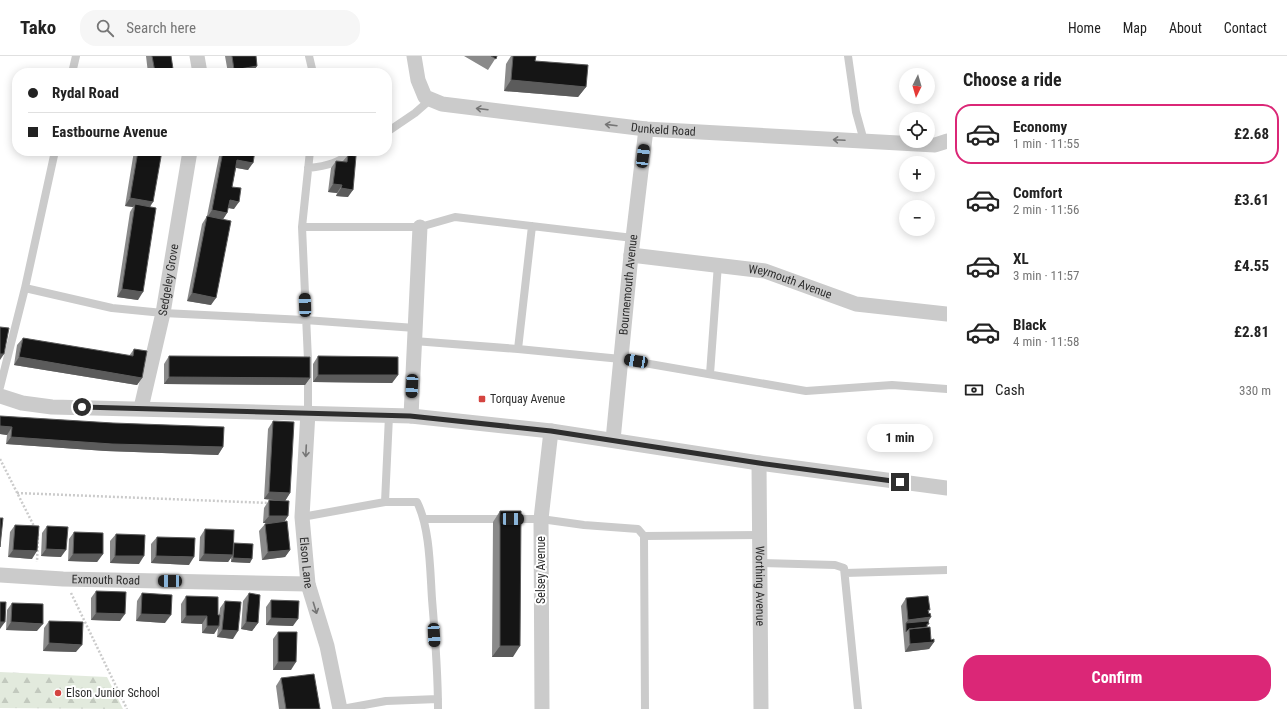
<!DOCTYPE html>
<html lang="en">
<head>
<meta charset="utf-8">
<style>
  :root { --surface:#fff; --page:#f6f6f6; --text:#222; --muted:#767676; --line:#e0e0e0; --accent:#db2777 }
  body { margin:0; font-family:"Roboto Condensed",sans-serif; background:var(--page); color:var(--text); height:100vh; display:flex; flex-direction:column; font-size:15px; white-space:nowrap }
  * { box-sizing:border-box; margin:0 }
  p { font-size:13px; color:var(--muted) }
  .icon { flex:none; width:22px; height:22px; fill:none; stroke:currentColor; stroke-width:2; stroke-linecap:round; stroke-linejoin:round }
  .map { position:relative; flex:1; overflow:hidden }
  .drawer { display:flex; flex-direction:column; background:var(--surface); width:340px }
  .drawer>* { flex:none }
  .banner { position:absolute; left:12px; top:12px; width:380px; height:88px; border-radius:16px; box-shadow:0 2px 10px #0003; display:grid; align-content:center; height:88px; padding:0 16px; background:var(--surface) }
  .needle { width:26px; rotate:185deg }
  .tools { position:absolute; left:899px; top:12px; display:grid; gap:8px }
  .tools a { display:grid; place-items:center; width:36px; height:36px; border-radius:50%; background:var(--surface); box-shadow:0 2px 10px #0003; font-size:20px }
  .end { position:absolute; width:18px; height:18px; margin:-9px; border:5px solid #2e2e2e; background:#fff; box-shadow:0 0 0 2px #fff }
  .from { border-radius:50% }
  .bubble { position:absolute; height:28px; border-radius:14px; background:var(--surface); box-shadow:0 2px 10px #0003; font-size:13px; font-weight:700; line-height:28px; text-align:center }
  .car { position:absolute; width:12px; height:24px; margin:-12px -6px; border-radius:5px; box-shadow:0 0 3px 1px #0007; background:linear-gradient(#222 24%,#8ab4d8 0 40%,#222 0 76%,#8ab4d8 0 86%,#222 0) }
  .banner b { display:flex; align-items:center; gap:14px; height:38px; font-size:15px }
  .banner b+b { border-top:1px solid var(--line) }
  .banner i { width:10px; height:10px; background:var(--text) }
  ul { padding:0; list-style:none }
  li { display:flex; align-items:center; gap:12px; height:60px; margin:0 8px 6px; padding:0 8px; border:2px solid transparent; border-radius:16px }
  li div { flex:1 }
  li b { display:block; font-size:15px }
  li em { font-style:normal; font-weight:700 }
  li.selected { border-color:var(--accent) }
  li>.icon { width:36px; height:36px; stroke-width:1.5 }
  h2 { padding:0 16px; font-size:18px; line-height:48px }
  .pay { display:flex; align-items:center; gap:10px; height:44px; padding:0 16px; font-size:15px }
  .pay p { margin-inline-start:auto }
  .button { display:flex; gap:8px; margin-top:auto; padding:8px 16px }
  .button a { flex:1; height:46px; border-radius:16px; background:var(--accent); color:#fff; font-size:16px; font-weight:700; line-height:46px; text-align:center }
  header { display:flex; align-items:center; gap:24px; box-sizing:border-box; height:56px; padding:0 20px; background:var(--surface); border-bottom:1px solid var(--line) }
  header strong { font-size:19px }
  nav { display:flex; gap:22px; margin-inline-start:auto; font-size:14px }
  .search { width:280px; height:36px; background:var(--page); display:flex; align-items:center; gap:10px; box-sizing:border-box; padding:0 14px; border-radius:16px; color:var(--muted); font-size:15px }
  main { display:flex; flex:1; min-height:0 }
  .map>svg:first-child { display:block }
</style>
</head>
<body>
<header>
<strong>Tako</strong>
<div class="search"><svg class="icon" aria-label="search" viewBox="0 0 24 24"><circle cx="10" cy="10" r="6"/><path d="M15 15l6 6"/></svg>Search here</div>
<nav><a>Home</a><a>Map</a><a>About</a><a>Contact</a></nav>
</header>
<main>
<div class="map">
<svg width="947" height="653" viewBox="0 0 947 653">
  <defs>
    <pattern id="forest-firs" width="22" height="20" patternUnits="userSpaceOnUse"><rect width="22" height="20" fill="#e2eadd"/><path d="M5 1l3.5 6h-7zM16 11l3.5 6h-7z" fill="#c2c9be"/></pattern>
  </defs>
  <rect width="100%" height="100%" fill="#fff"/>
  <path fill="url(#forest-firs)" d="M0 616 107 621 123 653 0 652Z"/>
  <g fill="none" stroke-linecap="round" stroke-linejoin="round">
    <path stroke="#cbcbcb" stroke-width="2.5" stroke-dasharray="2 2" stroke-linecap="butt" d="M0 403 38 478 37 506
      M17 437 269 447
      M71 537 127 653"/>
    <path stroke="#cbcbcb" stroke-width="8" d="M309 0 313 17
      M848 0 856 56 864 85
      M72 17 76 0
      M387 76 415 57 431 43
      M308 112C330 110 338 106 355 95
      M302 171H420L455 161 633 182
      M25 232 112 252 163 257 305 264 415 272
      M414 285 518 293 621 303 806 335 892 329 947 333
      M518 293 532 170
      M710 318 718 208
      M0 331 25 232 55 95
      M308 356V304L302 171 310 95
      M385 446 389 360
      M302 461 385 446H417C430 472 430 513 432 543 435 579 438 616 438 653
      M424 463H541L584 469 638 473 644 480 645 653
      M644 480 759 479
      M760 507 835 509 844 512 858 653
      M845 517 947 514
      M342 653 386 645 438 643"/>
    <g stroke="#cbcbcb" stroke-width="15">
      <path d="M197 0 200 17"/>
      <path id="s1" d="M414 0 418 24 425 41 442 48 646 73 935 89 947 85"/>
      <path id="s2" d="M631 199 765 215 856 248 947 258"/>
      <path d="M0 340 22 347 52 351 411 360 551 375 759 407 947 432"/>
      <path id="s3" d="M141 352 163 257 190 95"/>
      <path id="s4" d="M308 356 302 461 308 528 327 590 340 653"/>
      <path d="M411 360 420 171"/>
      <path id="s5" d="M613 384 631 199 646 73"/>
      <path id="s6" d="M759 407 761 653"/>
      <path id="s7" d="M0 519 63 523 308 528"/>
      <path d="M542 653 541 463 551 375"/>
    </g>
  </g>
  <path fill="#8a8a8a" d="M146 0H171L173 13 170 17H148Z
    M225 0H256L257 10 252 17H228Z
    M464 0H497L488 14Z
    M511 0H536L535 5 586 31 578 41 504 35 506 8Z
    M134 95H162L150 151 138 244 117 241 130 156 133 151 125 150Z
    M220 95H255L248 114 236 112 232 131 234 153 228 152 227 157 223 163 211 249 187 245 202 168 207 160Z
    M348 99V141L336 140 337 137 328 136 331 112 336 105H343Z
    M23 282 129 300 134 293 142 322 137 329 14 309 17 289Z
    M169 300 310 322 305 329 164 328V308Z
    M318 300 398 319 392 327 313 326V308Z
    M0 360 223 391 218 399 106 395 6 388 7 379 0 378Z
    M273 365 290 437 285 445 264 443 268 373Z
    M269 444 285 465 290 494 285 501 262 504 259 475 265 468 266 467H263L264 452Z
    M500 455 513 601H492L493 466Z
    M15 469 32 503 8 501 10 476Z
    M47 470 61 501 41 500 42 477Z
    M205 473 233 488 234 487 250 507 231 506V502L228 506 199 505 200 481Z
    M74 476 103 498 97 506 68 505 69 483Z
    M116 478 139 508 110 507V485Z
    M157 481 189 509 151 507V488Z
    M96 535 120 565 91 564V542Z
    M142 537 165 567 136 565 137 545Z
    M249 537 258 567 252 575 241 573 243 545Z
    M186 540 218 559H219L220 552 225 545 233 583 217 581 218 572 214 578 202 577V568L181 567V548Z
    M906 542 928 556 929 568 927 570 931 584 934 586 929 593 905 596 901 550Z
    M271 544 293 570 266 569V551Z
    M12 547 37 575 6 574 7 554Z
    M49 565 76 596 43 595 44 572Z
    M278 576 291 614H273V583Z
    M281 622 320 653H279L276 630Z"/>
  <path fill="#5b5b5b" d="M257 10 252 17H232L234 14Z
    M173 13 170 17H154L155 16Z
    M511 24 586 31 578 41 504 35Z
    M237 104 253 107 248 114 232 111Z
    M333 128 342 129 337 137 328 136Z
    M341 132 353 134 348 141 336 140Z
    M130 142 153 146 148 154 135 148 133 151 125 150Z
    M230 144 239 146 234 153 224 151Z
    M212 154 227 157 222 165 207 162Z
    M122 233 143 236 138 244 117 241Z
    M192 237 216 242 211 249 187 245Z
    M0 298H4L0 304Z
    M19 301 142 322 137 329 14 309Z
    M318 319H398L392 327 313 326Z
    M169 321 310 322 305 329 164 328Z
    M0 370 12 371 7 379 0 378Z
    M11 381 223 391 218 399 106 395 6 388Z
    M269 436 290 437 285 445 264 443Z
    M269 460H288L283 468 263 467Z
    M46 493 66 494 61 501 41 500Z
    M13 494 37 495 32 503 8 501Z
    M290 494 285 501 262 504 268 496Z
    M73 498H103L97 506 68 505Z
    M204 498 233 499 228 506 199 505Z
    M115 500H144L139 508 110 507Z
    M156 500 194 501 189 509 151 507Z
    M233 502 252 503 250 507 231 506Z
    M96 557 125 558 120 565 91 564Z
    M141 558 171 559 165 567 136 565Z
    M186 560H207L202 568 181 567Z
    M931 561 926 569 906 567 908 564Z
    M271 562 298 563 293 570 266 569Z
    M0 566H5L0 573Z
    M11 566 43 568 37 575 6 574Z
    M246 566 258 567 252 575 241 573Z
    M207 570H219L214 578 202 577Z
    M222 574 238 575 233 583 217 581Z
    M934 586 929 593 905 596 910 588Z
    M49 587 82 589 76 596 43 595Z
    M500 590H520L513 601H492Z
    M278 606H296L291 614H273Z"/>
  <path fill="#151515" stroke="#5b5b5b" d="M152 0H171L173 13 155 16Z
    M232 0H256L257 10 234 14Z
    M491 0H497L496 3Z
    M513 0H536L535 5 588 9 586 31 511 24Z
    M138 95H162L153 146 130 142Z
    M223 95H255L253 107 237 104 232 131 241 132 239 146 230 144 227 157 212 154Z
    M348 99 356 100 353 134 341 132 342 129 333 128 336 105 347 106Z
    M135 148 156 152 143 236 122 233Z
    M207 160 231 165 216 242 192 237Z
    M0 271 9 272 4 298H0Z
    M23 282 133 300 134 293 147 295 142 322 19 301Z
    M169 300 310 301V322L169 321Z
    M318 300 398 301V319H318Z
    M0 360 113 367 224 371 223 391 112 388 11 381 12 371 0 370Z
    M273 365 294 366 290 437 269 436Z
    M269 444 289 445 288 460H269Z
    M500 455H521L520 590H500Z
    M0 462H3L0 491Z
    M287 465 290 494 268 496 265 468Z
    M15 469 39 470 37 495 13 494Z
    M47 470 68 471 66 494 46 493Z
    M205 473 234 474 233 499 204 498Z
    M74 476 103 477V498H73Z
    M116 478 145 479 144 500H115Z
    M157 481 195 482 194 501 156 500Z
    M234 487 253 488 252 503 233 502Z
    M96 535 126 536 125 558 96 557Z
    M142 537 172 539 171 559 141 558Z
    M249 537 260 539 258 567 246 566Z
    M186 540 218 541V559H220L219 570H207V560H186Z
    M928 540 930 554H928L929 558 930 557 931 561 908 564 906 542Z
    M271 544 299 545 298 563 271 562Z
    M225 545 241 546 238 575 222 574Z
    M0 546H6L5 566H0Z
    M12 547 43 548V568L11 566Z
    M49 565 83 566 82 589 49 587Z
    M928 565 929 568H927V571L909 573 906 576V567Z
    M930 571 931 584 934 583V586L910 588 909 573Z
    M278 576H297L296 606H278Z
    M314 618 320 653H286L281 622Z"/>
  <defs><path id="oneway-shaft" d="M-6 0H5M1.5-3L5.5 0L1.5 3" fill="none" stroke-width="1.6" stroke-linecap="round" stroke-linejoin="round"/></defs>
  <g stroke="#757575">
    <use href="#oneway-shaft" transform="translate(482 53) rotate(-173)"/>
    <use href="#oneway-shaft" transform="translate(611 69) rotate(-173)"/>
    <use href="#oneway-shaft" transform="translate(839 84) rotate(-177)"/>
    <use href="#oneway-shaft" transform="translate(306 395) rotate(93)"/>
    <use href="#oneway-shaft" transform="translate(315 552) rotate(73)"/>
  </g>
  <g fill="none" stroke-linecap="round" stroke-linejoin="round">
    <path stroke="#2e2e2e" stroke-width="5" d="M82 351 410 360 551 375 759 407 900 426"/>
  </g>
  <g fill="#d44440" stroke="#fff" stroke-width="1.5">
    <rect x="478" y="339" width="8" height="8" rx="2"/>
    <circle cx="58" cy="637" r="4"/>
  </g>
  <g text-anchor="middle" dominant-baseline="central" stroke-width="4" stroke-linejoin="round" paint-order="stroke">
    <g font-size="12" fill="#2e2e2e" stroke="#fff">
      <text stroke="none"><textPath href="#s1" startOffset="284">Dunkeld Road</textPath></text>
      <text stroke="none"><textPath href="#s3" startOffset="131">Sedgeley Grove</textPath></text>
      <text stroke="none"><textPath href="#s2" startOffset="162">Weymouth Avenue</textPath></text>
      <text stroke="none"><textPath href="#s5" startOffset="156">Bournemouth Avenue</textPath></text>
      <text stroke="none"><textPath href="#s4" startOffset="151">Elson Lane</textPath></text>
      <text transform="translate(541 514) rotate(-90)">Selsey Avenue</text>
      <text stroke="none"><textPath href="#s7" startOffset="106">Exmouth Road</textPath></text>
      <text stroke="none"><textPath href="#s6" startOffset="123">Worthing Avenue</textPath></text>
    </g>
    <g font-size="12" fill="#2e2e2e" stroke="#fff" text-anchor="start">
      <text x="490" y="343">Torquay Avenue</text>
      <text x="66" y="637">Elson Junior School</text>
    </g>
  </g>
</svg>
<div class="tools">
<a><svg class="needle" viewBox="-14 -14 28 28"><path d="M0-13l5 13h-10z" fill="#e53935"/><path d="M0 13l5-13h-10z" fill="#767676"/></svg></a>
<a><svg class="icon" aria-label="locate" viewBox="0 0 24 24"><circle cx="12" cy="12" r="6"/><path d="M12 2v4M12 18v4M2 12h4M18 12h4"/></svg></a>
<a>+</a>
<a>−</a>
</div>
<i class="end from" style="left:82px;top:351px"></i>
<i class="end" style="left:900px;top:426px"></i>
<div class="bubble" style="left:867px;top:368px;width:66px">1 min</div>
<i class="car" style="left:643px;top:100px;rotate:7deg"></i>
<i class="car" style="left:305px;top:249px;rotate:358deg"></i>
<i class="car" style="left:636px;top:305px;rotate:280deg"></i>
<i class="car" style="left:412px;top:330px;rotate:183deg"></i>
<i class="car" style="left:512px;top:463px;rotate:90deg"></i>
<i class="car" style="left:170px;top:525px;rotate:271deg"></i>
<i class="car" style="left:434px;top:579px;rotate:177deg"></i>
<div class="banner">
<b><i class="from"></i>Rydal Road</b>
<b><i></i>Eastbourne Avenue</b>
</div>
</div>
<section class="drawer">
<h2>Choose a ride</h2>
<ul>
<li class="selected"><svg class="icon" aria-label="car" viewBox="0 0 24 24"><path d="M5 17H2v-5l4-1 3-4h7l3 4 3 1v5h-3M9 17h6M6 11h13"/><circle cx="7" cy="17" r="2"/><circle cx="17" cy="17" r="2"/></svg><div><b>Economy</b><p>1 min · 11:55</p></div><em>£2.68</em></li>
<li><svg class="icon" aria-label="car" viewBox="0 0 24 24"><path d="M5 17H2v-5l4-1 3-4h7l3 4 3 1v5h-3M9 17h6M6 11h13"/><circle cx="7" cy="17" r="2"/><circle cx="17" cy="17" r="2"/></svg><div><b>Comfort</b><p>2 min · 11:56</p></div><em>£3.61</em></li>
<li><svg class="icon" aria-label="car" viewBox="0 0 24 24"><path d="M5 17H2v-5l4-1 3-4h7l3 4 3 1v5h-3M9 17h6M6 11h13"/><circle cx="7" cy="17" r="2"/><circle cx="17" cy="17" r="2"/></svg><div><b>XL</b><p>3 min · 11:57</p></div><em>£4.55</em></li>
<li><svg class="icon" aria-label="car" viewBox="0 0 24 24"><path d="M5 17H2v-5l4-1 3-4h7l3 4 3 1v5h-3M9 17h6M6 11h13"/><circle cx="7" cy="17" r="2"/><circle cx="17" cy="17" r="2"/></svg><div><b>Black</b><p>4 min · 11:58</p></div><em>£2.81</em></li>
</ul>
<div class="pay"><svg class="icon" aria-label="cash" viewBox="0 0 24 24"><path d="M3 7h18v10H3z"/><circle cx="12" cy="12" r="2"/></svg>Cash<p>330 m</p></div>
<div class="button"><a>Confirm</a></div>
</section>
</main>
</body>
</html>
